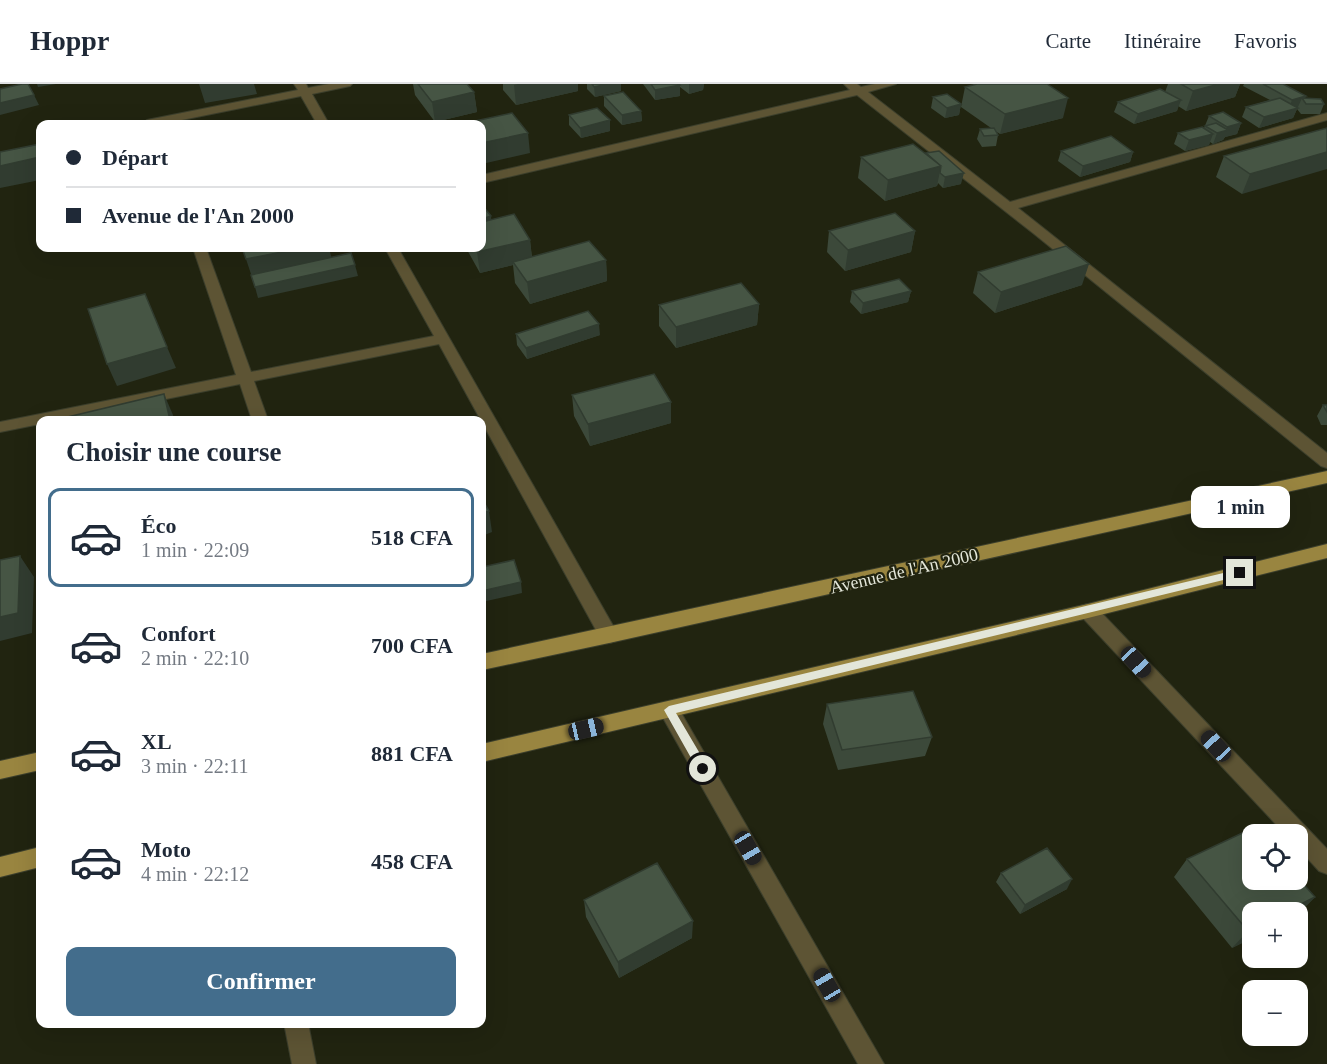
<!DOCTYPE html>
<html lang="fr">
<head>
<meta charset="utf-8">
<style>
  :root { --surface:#fff; --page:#f6f6f7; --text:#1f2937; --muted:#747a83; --line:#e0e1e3; --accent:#436d8c }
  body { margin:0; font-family:"Times New Roman",serif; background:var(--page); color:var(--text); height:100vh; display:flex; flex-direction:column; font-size:22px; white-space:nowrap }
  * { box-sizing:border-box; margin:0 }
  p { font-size:20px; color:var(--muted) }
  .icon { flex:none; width:33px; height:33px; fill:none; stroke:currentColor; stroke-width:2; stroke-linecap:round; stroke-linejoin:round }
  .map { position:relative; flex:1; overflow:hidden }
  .panel { position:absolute; left:36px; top:332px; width:450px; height:612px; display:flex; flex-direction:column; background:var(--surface); border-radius:12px; box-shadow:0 6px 24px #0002 }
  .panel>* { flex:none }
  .guide { position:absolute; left:36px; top:36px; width:450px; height:132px; border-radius:12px; box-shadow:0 6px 24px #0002; display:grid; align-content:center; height:132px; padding:0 30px; background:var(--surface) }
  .buttons { position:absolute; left:1242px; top:740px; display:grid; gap:12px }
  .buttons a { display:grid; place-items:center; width:66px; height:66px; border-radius:12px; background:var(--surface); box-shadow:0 6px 24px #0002; font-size:30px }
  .end { position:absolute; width:27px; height:27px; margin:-14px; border:8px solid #e3e6d9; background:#111; box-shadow:0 0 0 3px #111 }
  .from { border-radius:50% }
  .bubble { position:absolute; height:42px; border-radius:12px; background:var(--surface); box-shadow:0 6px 24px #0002; font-size:20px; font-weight:700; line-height:42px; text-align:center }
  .car { position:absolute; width:18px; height:36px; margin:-18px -9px; border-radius:8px; box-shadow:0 0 4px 2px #0007; background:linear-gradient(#222 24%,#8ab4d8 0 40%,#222 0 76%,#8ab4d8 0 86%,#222 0) }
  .guide b { display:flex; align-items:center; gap:21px; height:57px; font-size:22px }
  .guide b+b { border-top:2px solid var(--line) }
  .guide i { width:15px; height:15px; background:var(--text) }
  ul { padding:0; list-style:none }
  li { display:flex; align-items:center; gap:18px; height:99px; margin:0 12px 9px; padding:0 18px; border:3px solid transparent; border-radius:12px }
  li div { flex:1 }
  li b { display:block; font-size:22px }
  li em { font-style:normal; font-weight:700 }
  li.on { border-color:var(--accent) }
  li>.icon { width:54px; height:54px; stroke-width:1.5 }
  h2 { padding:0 30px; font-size:27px; line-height:72px }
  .button { display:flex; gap:12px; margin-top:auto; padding:12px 30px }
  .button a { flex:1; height:69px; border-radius:12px; background:var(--accent); color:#fff; font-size:24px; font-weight:700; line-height:69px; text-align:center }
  header { display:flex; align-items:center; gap:36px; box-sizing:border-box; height:84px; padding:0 30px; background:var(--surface); border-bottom:2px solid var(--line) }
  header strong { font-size:28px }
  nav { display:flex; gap:33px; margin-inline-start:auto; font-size:21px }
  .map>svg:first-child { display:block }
</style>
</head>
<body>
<header>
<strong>Hoppr</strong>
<nav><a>Carte</a><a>Itinéraire</a><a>Favoris</a></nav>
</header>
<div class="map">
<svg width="1327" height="980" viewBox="0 0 1327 980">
  <rect width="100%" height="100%" fill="#212410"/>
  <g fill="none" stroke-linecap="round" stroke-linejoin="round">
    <g stroke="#3c3f2c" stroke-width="2">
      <path id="street" d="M294 0H306L308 4 329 0H352L350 2 312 10 329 40H317L301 12 162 40H141L147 36 298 6Z
        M844 0H857L861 3 875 0H896L868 8 1010 118 1327 29V36L1018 124 1327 369V384L1321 382 1033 149 857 11 482 99V91L850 6Z
        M193 164H206L251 288 434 252 385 164H398L616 547 618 552 616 557 609 559 602 557 439 260 254 297 268 336H252L240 300 62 336H40V340L0 348V338L236 291Z
        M1088 520 1095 522 1327 765V790L1319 787 1298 764V750H1285L1081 532 1079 527 1081 522Z
        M669 618 676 620 884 980H858L662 632 659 626 662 620Z
        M284 939H308L316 980H292Z"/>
    </g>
    <g stroke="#3c3f2c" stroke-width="2">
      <path id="primary" d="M1327 387V399L609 559 482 586V570Z
        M1327 460V474L1088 534 482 678V660L1088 520Z
        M40 668V686L0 695V677Z
        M40 763V783L0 793V773Z"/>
    </g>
    <use href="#street" fill="#5d5434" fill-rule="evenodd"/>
    <use href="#primary" fill="#998540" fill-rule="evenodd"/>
  </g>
  <path fill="#3c493a" d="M413 0H467L474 8 477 28 435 38 415 11Z
    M503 0H578V7L516 21 503 6Z
    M587 0H621V7L595 13 587 5Z
    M643 0H704L703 6 689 10 680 3V12L655 16Z
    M1168 0H1240L1235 13 1186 27 1178 22 1177 27 1134 40 1114 28 1118 18 1165 8Z
    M1244 0H1283L1306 12 1305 14 1324 20 1320 30H1301L1297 25 1293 34 1259 44 1242 33 1246 23 1270 16 1243 2Z
    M965 3 1063 34 1000 50 997 48 998 51 996 62 982 63 977 55 980 45 991 44 961 23Z
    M604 12 641 27 642 37 622 41 604 22Z
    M933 13 961 20 959 31 945 34 931 24Z
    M569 31 610 36V47L581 54 569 41Z
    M1209 32 1241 39 1237 50 1225 53 1223 56 1213 60 1210 58 1209 61 1185 67 1174 60 1178 49 1204 44Z
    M1327 44 1242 110 1216 93 1224 72Z
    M1061 67 1133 68 1130 78 1080 93 1058 77Z
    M926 69 961 100 943 104 938 99 937 102 885 117 858 94 861 73Z
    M491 135 530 156 532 173 606 176 607 197 530 220 515 199 513 181 480 189 466 164H482Z
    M829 147H915L911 168 845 187 827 168Z
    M978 188 1082 201 995 229 973 209Z
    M852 207H911L908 218 861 230 850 218Z
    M759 220 757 241 676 264 659 242V221Z
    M516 250 600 251 527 275 517 261Z
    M572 311 671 339 590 362 574 332Z
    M1323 321H1327V341H1321L1317 332Z
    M827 620 932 653 925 672 838 686 823 640Z
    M1187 775 1315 813 1298 830V828H1252V854L1232 864 1174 793Z
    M1001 789 1067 805 1020 830 996 798Z
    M584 816 692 854 619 894 586 833Z"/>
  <path fill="#313c30" d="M37 0H56L38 3Z
    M199 0H254L257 10 205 19Z
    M518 0H578V7L516 21 514 1Z
    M607 0H621V7L595 13 594 3Z
    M689 0H704L703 6 689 10Z
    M1219 0H1240L1235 13 1186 27 1193 7Z
    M680 1V12L655 16V6Z
    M474 8 477 28 435 38 432 18Z
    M34 11 39 21 0 31V19Z
    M1306 12 1304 17 1302 14 1293 34 1259 44 1264 33 1288 27 1292 16Z
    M1068 14 1063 34 1000 50 1005 30Z
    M1181 16 1177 27 1134 40 1138 30Z
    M961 20 959 31 945 34 947 24Z
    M641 27 642 37 622 41V31Z
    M610 36V47L581 54 580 44Z
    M1241 39 1237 50 1225 53 1223 56 1213 60 1217 49 1226 46 1227 43Z
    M528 49 530 69 482 80V59Z
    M1213 50 1209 61 1185 67 1189 56Z
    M1133 68 1130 78 1080 93 1083 82Z
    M1327 68V85L1242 110 1250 90Z
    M40 73V96L0 104V82Z
    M941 82 937 102 885 117 888 96Z
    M964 89 961 100 943 104 945 93Z
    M491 132 492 143 482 146V135Z
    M915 147 911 168 845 187 848 166Z
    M530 156 532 177 513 178V181L480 189 477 168Z
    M303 164H329L333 179 253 196 246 175Z
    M606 176 607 197 530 220 527 198Z
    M1089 180 1082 201 995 229 1001 208Z
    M355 181 358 192 258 214 255 203Z
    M911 207 908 218 861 230 863 219Z
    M759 220 757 241 676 264V243Z
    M599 240 600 251 527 275 526 264Z
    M167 263 176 284 117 302 107 280Z
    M164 310 173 331 174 336H170Z
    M671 318V339L590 362 588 340Z
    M489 427 492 448 482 452V429Z
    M20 472 34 493 32 549 0 557V533Z
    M521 498 522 509 482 518V507Z
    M1072 795 1067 805 1020 830 1025 821Z
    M1315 813 1298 830V828H1285Z
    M693 837 692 854 619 894 618 878Z
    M1252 845V854L1232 864 1248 847Z"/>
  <path fill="#465544" stroke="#313c30" stroke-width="1.5" d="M22 0H28L34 11 0 19V5Z
    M418 0H467L474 8 432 18Z
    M592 0H607L594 3Z
    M651 0H679L680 1 655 6Z
    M977 0H1047L1068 14 1005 30 965 3Z
    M1181 0H1219L1193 7Z
    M1263 0H1283L1306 12 1292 16Z
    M1160 5 1181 16 1138 30 1118 18Z
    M623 8 641 27 622 31 604 12Z
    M947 10 961 20 947 24 933 13Z
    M1280 14 1298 24 1264 33 1246 23Z
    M1302 14 1321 15 1324 20H1306Z
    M597 24 610 36 580 44 569 31Z
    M1223 28 1241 39 1227 43 1209 32Z
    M512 29 528 49 482 59V40H461Z
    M1216 39 1228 46 1217 49 1205 42Z
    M1202 43 1213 50 1189 56 1178 49Z
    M994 44 998 51 984 52 980 45Z
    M1327 44V68L1250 90 1224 72Z
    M1111 52 1133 68 1083 82 1061 67Z
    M40 60V73L0 82V68Z
    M913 60 941 82 888 96 861 73Z
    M939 67 964 89 945 93 940 89 941 82 926 69Z
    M482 121 491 132 482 135Z
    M895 129 915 147 848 166 829 147Z
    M514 130 530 156 477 168 475 164H482V138Z
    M589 157 606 176 527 198 513 178Z
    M1066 162 1089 180 1001 208 978 188Z
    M242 164H303L246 175Z
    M351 169 355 181 255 203 251 191Z
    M899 195 911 207 863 219 852 207Z
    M741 199 759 220 676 243 659 221Z
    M145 210 167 263 107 280 88 225Z
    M588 227 599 240 526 264 516 250Z
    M654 290 671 318 588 340 572 311Z
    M164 310 170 336H55Z
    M1323 321H1327V328Z
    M482 415 489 427 482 429Z
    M20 472 18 529 0 533V476Z
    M514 476 521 498 482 507V483Z
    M913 607 932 653 842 666 827 620Z
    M1253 744 1258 750H1252V795H1298V794L1315 813 1285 828H1252V845L1248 847 1187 775Z
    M1047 764 1072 795 1025 821 1001 789Z
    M657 779 693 837 618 878 584 816Z"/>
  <path fill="#e3e6d9" d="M1240 485 1244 486V491L676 629 709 685 703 690 699 688 664 626 669 622Z"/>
  <g text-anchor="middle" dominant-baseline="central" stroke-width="4.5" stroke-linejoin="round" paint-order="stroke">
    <g font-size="18" fill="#e3e6d9" stroke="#212410">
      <text transform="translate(904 487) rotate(-13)">Avenue de l'An 2000</text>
    </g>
  </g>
</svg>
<div class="buttons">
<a><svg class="icon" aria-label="locate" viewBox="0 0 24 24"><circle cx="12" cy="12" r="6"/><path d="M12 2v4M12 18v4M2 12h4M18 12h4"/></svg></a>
<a>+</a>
<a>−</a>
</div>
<i class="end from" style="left:703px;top:685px"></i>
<i class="end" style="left:1240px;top:489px"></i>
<div class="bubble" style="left:1191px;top:402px;width:99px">1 min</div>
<i class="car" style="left:1136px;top:578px;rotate:137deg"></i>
<i class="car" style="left:586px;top:645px;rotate:77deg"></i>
<i class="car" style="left:1216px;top:662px;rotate:317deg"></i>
<i class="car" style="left:748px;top:764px;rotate:150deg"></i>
<i class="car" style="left:827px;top:901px;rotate:330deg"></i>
<div class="guide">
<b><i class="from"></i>Départ</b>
<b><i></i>Avenue de l'An 2000</b>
</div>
<section class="panel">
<h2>Choisir une course</h2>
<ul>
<li class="on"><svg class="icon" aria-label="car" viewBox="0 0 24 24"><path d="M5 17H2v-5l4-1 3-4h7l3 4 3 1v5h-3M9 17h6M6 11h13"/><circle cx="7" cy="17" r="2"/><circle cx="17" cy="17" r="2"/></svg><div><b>Éco</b><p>1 min · 22:09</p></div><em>518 CFA</em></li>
<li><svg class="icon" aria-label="car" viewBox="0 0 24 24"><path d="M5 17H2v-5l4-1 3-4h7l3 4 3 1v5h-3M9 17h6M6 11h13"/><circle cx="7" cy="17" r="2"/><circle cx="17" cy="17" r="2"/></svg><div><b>Confort</b><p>2 min · 22:10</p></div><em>700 CFA</em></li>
<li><svg class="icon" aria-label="car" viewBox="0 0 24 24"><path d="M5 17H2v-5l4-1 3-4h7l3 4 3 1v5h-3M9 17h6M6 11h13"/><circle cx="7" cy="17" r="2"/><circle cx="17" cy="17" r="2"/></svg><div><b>XL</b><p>3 min · 22:11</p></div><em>881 CFA</em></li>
<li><svg class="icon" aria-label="car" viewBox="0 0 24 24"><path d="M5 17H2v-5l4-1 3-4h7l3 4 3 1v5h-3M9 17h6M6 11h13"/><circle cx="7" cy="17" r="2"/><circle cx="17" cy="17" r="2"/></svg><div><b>Moto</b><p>4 min · 22:12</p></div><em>458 CFA</em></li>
</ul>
<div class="button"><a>Confirmer</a></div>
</section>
</div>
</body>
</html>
